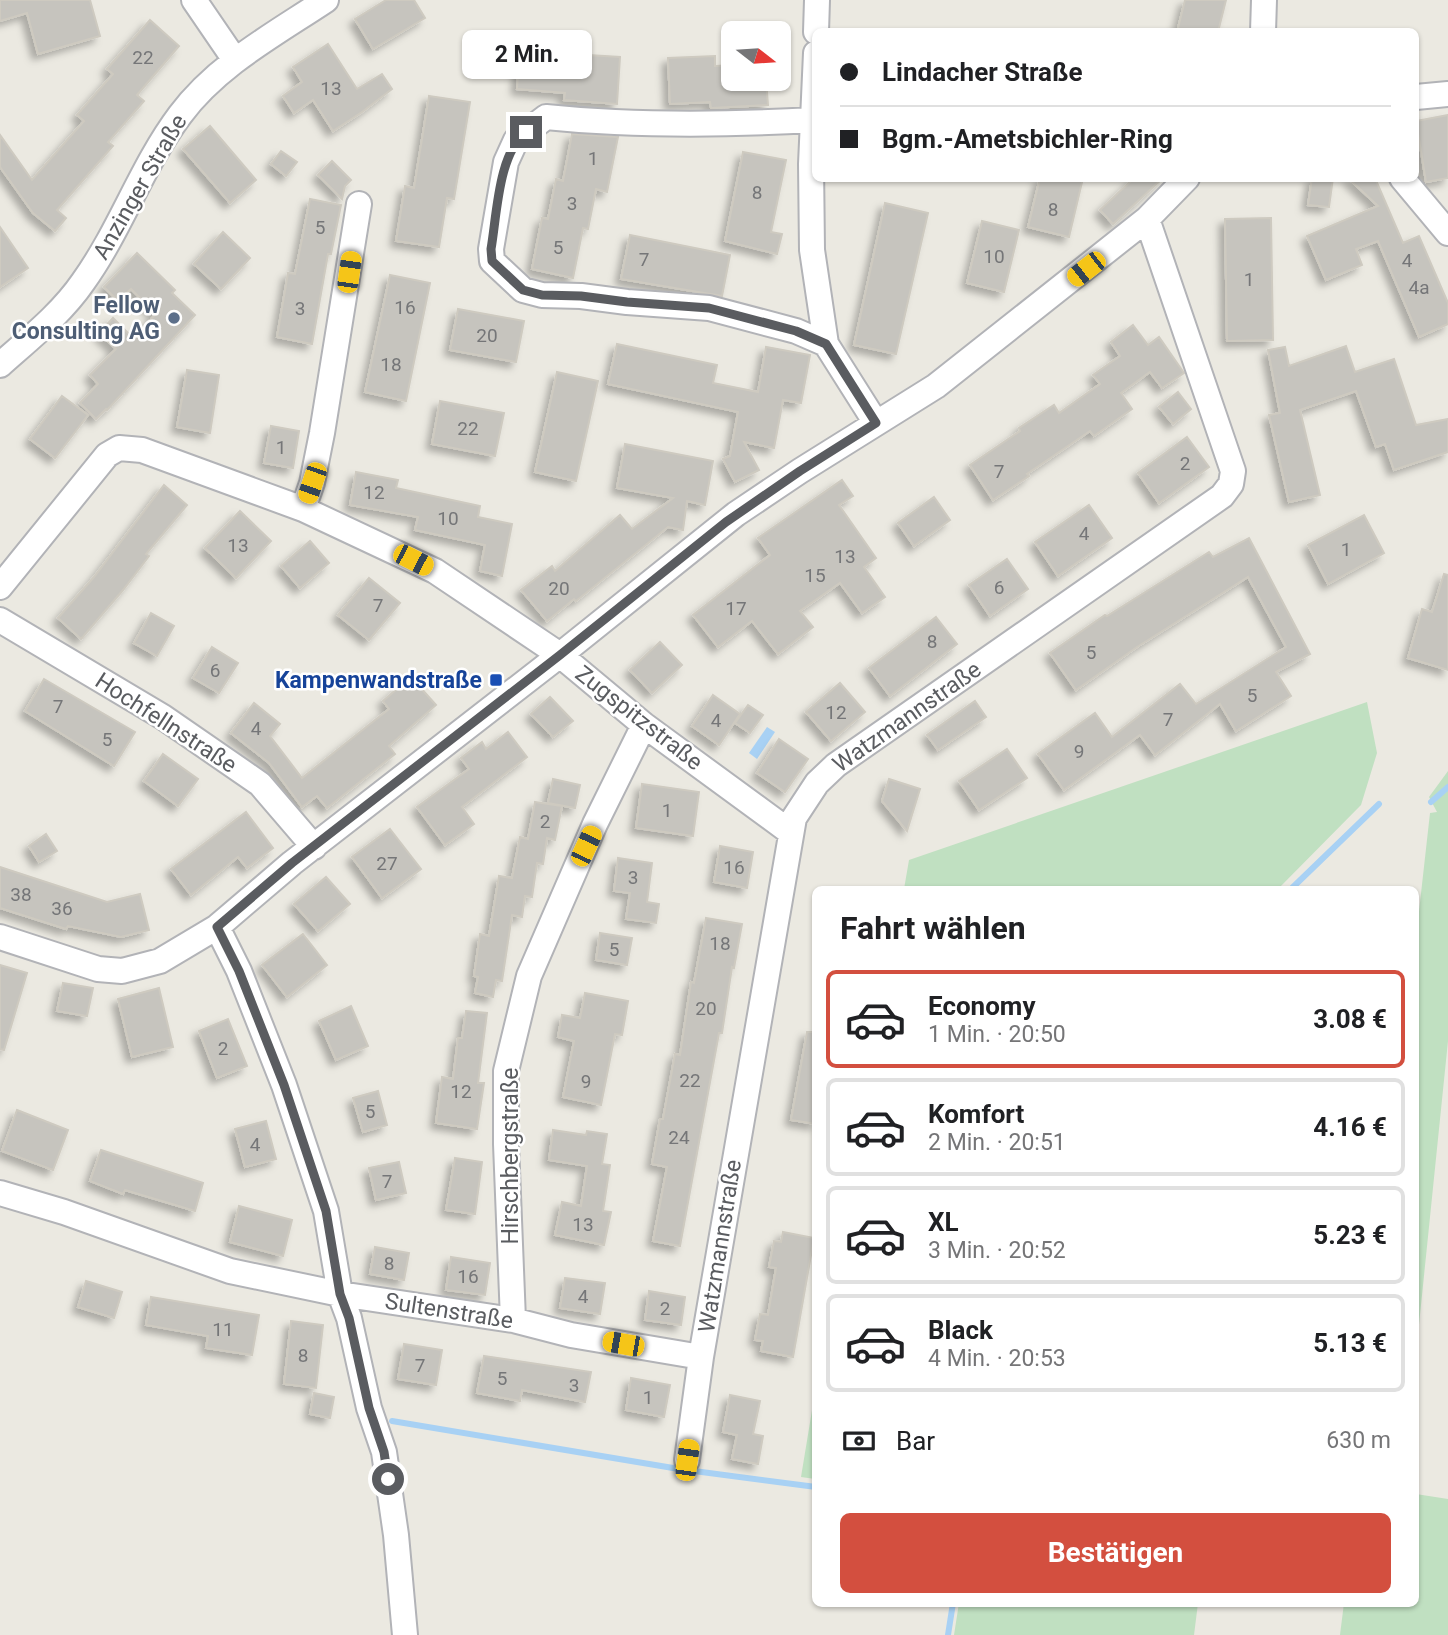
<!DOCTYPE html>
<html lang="de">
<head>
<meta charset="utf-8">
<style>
  :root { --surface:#fff; --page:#f2f2f2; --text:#202124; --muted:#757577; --line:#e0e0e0; --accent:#d34f3f }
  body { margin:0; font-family:Roboto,sans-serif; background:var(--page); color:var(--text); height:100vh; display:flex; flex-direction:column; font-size:26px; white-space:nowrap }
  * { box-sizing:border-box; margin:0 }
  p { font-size:23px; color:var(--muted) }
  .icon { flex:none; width:38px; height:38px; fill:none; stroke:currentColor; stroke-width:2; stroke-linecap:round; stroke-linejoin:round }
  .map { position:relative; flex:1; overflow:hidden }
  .details { position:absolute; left:812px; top:886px; width:607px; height:721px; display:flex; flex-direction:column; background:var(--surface); border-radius:10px; box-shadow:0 2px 5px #0004 }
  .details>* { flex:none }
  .top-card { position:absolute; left:812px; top:28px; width:607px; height:154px; border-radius:10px; box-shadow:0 2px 5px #0004; display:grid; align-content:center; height:154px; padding:0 28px; background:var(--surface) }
  .needle { width:46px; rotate:107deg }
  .controls { position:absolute; left:721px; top:21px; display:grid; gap:14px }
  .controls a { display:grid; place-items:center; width:70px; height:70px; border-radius:10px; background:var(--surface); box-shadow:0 2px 5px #0004; font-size:35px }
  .end { position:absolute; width:32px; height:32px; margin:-16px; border:9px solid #5a5c60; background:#fff; box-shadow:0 0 0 4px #fff }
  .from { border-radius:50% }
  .bubble { position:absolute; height:49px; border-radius:10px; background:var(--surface); box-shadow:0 2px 5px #0004; font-size:23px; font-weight:700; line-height:49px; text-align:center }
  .car { position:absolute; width:21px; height:42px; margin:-21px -10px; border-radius:9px; box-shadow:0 0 5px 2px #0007; background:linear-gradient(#f5c518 24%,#345 0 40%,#f5c518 0 76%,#345 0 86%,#f5c518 0) }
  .top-card b { display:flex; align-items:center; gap:24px; height:66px; font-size:26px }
  .top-card b+b { border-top:2px solid var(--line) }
  .top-card i { width:18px; height:18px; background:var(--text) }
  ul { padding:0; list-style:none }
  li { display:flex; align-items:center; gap:21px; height:98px; margin:0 14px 10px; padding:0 14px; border:4px solid var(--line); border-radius:10px }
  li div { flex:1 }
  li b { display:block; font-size:26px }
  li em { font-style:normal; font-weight:700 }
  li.active { border-color:var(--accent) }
  li>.icon { width:63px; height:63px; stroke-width:1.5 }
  h2 { padding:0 28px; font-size:32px; line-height:84px }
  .pay { display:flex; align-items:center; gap:18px; height:77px; padding:0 28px; font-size:26px }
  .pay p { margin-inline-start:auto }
  .cta { display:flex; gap:14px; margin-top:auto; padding:14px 28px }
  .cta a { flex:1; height:80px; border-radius:10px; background:var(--accent); color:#fff; font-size:28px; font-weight:700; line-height:80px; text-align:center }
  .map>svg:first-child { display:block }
</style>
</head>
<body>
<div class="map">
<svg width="1448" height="1635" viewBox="0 0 1448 1635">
  <defs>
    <filter id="shadow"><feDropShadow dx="-5.5" dy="5.5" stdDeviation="3.5" flood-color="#0004"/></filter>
  </defs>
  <rect width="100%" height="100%" fill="#ebe9e1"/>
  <path fill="#c0e0c1" d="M1367 702 1377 753 1361 805 1278 889H904L909 860Z
    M1448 771V1041L1416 1354V938L1430 813 1437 812 1429 797Z
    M815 1392V1479L801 1477Z
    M1416 1494 1448 1499V1635H1340L1344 1603H1416Z
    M959 1603H1198L1194 1635H954Z"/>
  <path fill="#a8d1f4" d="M767 727 775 732 757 759 749 753Z"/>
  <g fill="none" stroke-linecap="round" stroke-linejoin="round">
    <path stroke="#a8d1f4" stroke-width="6" d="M1431 802 1448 787
      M1291 889 1379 804
      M392 1421 679 1469
      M694 1471 816 1487
      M948 1635 953 1603"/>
  </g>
  <path fill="#c6c4be" stroke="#cecac0" stroke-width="2" filter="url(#shadow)" d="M0 0H90L100 36 38 54 27 13 0 21Z
    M386 0H414L425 18 373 49 355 19Z
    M1185 0H1226L1218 32H1177Z
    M150 20 179 46 137 95 144 101 108 142 113 146 57 210 66 218 55 231 33 213 0 167V135L32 180 84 121 77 115 113 74 107 69Z
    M328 44 357 89 382 74 392 89 362 112 333 131 313 100 294 113 283 96 302 82 293 67Z
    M520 46 573 49 572 54 620 57 617 104 564 100 565 93 517 89Z
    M715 56V66L733 65V79H766L768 105 711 108 710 102 670 104 668 58Z
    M429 96 470 102 454 199 447 198 439 247 396 241 405 186 414 188Z
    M1448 115V178L1426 182 1416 121Z
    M210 126 256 180 230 203 183 149Z
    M572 134 618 137 607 192 596 189 588 229 583 228 573 278 532 269 542 218 548 219 556 179 563 181Z
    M281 151 297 162 286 176 271 164Z
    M743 152 786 160 771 232 782 234 777 254 725 241Z
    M332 161 351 180 345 186 342 199 318 175Z
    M1040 178H1083L1069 237 1028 227Z
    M1134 178H1163L1113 224 1100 210Z
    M1312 178H1333L1329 207 1308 205Z
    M1348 178H1375L1403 243 1419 236 1448 303V324L1419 337 1378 241 1356 249 1362 265 1326 280 1307 236 1378 206Z
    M310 199 341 205 331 254H328L312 344 277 337 288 273 295 274Z
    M885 203 928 213 896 354 854 345Z
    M1271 218 1273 340 1227 341 1225 219Z
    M982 221 1019 230 1004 292 967 283Z
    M0 227 28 268 0 287Z
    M223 232 250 258 221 289 194 264Z
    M630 235 730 255 722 296 621 279Z
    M137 253 175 290 172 293 195 315 107 410 106 409 96 419 80 403 98 384 90 375 116 349 99 333 113 318 133 338 156 314 131 289 118 301 104 287Z
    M390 275 430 283 406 401 365 392Z
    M458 309 524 321 516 362 450 350Z
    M1133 325 1148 345 1159 337 1184 373 1162 388 1150 372 1121 393 1132 409 1094 436 1090 431 1027 474 1029 476 993 500 970 465 1020 431 1019 428 1054 405 1059 413 1100 384 1093 375 1120 356 1111 342Z
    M617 344 717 365 713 383 758 392 766 347 810 355 801 403 783 400 774 448 744 442 759 470 735 482 723 459 730 456 738 412 608 384Z
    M1346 346 1355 372 1394 359 1416 425 1448 419V452L1394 470 1385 444 1376 447 1356 391 1300 410 1320 495 1289 502 1269 415 1280 413 1268 350 1285 347 1289 366Z
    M187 370 219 375 210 433 177 427Z
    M557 372 598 381 576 481 535 472Z
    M1178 392 1191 409 1173 424 1159 407Z
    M62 396 88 415 55 458 30 439Z
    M440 401 504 413 495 456 432 444Z
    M271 426 299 431 293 468 264 463Z
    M1187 437 1209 467 1159 503 1138 473Z
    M625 444 713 461 705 505 687 501 683 530 668 527 576 601 574 599 547 621 521 590 552 566 555 571 620 515 632 529 673 498 617 488Z
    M356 472 398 480 396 488 480 506 478 517 512 524 502 576 480 571 485 545 415 530 418 517 350 505Z
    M842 480 853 496 839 505 876 558 864 567 885 597 862 613 840 583 800 611 813 627 778 654 752 621 718 647 693 615 770 555 758 538Z
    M164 485 187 505 146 554 149 556 123 590 81 639 58 618 94 577Z
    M934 497 950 520 914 546 898 523Z
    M1089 505 1112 538 1058 576 1035 542Z
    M240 511 271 541 236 578 205 548Z
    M1364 515 1384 553 1328 584 1308 545Z
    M1249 538 1310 654 1276 672 1291 696 1236 731 1220 704 1155 755 1140 735 1064 790 1038 754 1095 713 1112 737 1180 684 1196 704 1286 647 1248 577 1137 647 1076 690 1050 653 1105 615 1107 616 1209 552 1213 557Z
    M310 541 329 563 300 588 281 566Z
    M1007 559 1028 589 990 616 969 585Z
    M1444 574 1448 575V670L1408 658 1422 609 1432 612Z
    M369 578 400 603 369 640 338 615Z
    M151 613 174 626 157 656 134 643Z
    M936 617 957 644 890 696 869 668Z
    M660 642 682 665 652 693 630 670Z
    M212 647 238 663 219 693 193 678Z
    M411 677 436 705 389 746 395 754 327 808 317 796 302 807 269 763 231 733 254 703 280 724 270 736 302 778 389 709 383 701Z
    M44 679 135 732 114 766 25 711Z
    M840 683 865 712 831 741 806 712Z
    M713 695 740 714 719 745 692 726Z
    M550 697 573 721 553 737 531 714Z
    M975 701 986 717 938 750 927 735Z
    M748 705 763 715 750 733 735 723Z
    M508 732 527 757 462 807 474 824 445 845 417 807 469 769 461 758 482 742 486 749Z
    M779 739 808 759 785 792 757 773Z
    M1007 749 1027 778 979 810 959 781Z
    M163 754 198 779 178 806 144 781Z
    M553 779 580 785 575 808 548 803Z
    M889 779 920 789 907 831 882 801Z
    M642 784 699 792 693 836 636 828Z
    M535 802 562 806 555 840 547 838 543 864 537 863 532 897 525 896 522 917 512 915 502 981 496 980 493 997 475 993 478 977 474 976 480 934 489 936 499 876 512 878 520 837 528 839Z
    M246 812 273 848 247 868 238 857 191 895 171 869Z
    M390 829 421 869 382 898 352 857Z
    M46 834 57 851 39 862 29 846Z
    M720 846 753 852 747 888 714 882Z
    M618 858 652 863 647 902 659 904 656 923 626 919 630 893 614 891Z
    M0 867 107 902 140 894 149 930 121 937 68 926 66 929 0 908Z
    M326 877 350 904 318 931 294 904Z
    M706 918 742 924 734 968 732 967 722 1033H719L680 1246 653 1241 667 1167 652 1164 660 1119H663L675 1054 680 1055 691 982 694 983Z
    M600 933 632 938 627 965 596 960Z
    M303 934 327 965 287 997 262 965Z
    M0 965 27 973 4 1050 0 1049Z
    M63 983 93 988 87 1016 57 1011Z
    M159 988 173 1047 132 1057 118 999Z
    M585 993 628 1001 622 1035 615 1034 601 1105 563 1097 574 1041 558 1037 562 1015 580 1018Z
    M351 1006 368 1046 336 1060 319 1021Z
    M466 1011 487 1013 478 1083H484L477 1129 436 1123 442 1077 453 1079 458 1038H462Z
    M228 1019 247 1066 217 1078 199 1031Z
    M807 1032H816V1124L791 1120Z
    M378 1091 387 1125 363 1132 353 1098Z
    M17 1110 68 1130 53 1170 2 1151Z
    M266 1121 276 1159 245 1167 235 1129Z
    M553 1130 586 1135 587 1131 607 1134 602 1164 610 1165 603 1211 611 1212 604 1245 555 1235 562 1202 581 1206 587 1166 549 1160Z
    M101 1150 203 1183 195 1211 125 1190 123 1194 90 1181Z
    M455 1158 482 1162 475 1214 446 1210Z
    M399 1162 406 1193 376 1200 369 1168Z
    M239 1206 292 1220 283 1256 230 1242Z
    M783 1232 814 1238 793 1357 761 1351 763 1341 755 1340 760 1314 768 1315 776 1268 769 1267 774 1241 781 1242Z
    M375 1247 409 1253 404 1280 370 1274Z
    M451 1257 490 1263 485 1295 446 1290Z
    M565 1278 605 1283 600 1314 560 1308Z
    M86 1281 122 1292 114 1318 78 1307Z
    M649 1291 685 1297 681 1325 645 1320Z
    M151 1297 259 1315 252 1355 206 1348 208 1336 146 1325Z
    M291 1321 323 1325 316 1388 284 1384Z
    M404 1344 442 1350 436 1385 398 1379Z
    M484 1356 591 1372 585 1402 522 1390 520 1401 477 1393Z
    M631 1378 670 1385 664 1417 626 1410Z
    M314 1393 334 1397 330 1418 310 1414Z
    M730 1395 760 1401 753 1434 763 1436 758 1464 732 1459 737 1435 723 1432Z"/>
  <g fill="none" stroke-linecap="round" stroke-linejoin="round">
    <g stroke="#b2b3b7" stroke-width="28">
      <path id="minor" d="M194 0 235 60
        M816 32 817 0
        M1263 32 1264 0
        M816 53 811 164 812 250 826 344 876 423
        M1416 97 1448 94
        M814 120C724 125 635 126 546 117L516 140 506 162 491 249 492 261 523 290 542 295 581 296 627 302 709 308 796 331 826 344
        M1402 178 1448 233
        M0 365C29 339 61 314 83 282 121 229 141 167 180 115 217 65 275 34 326 0
        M303 509 312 483 322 433 359 204
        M0 587 107 455 119 448 142 450 303 509 435 571 560 655 644 725 790 832
        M0 620 163 717 260 784 314 847
        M217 927 239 971 284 1085 326 1211 340 1294 349 1318 369 1408 384 1452 396 1535 405 1635
        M0 937 98 969 122 971 160 961 217 927 292 863 560 655 736 514 800 471 936 386 1147 219 1187 178
        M0 1193 64 1212 230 1271 340 1294 513 1320 571 1335 701 1357
        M513 1320 506 1144V1071L529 976 595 824 644 725
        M687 1460 701 1357 794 818 817 783 836 765 1222 496 1231 484 1233 471 1147 219"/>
    </g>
    <use href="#minor" stroke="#fff" stroke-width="24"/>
  </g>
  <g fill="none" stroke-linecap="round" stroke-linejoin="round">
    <path stroke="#5a5c60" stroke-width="9" d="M388 1479 384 1452 369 1408 349 1318 340 1294 326 1211 284 1085 239 971 217 927 292 863 560 655 726 522 800 471 876 423 826 344 796 331 709 308 627 302 581 296 542 295 523 290 492 261 491 249C497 215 498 154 526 132"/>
  </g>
  <circle fill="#5c6f8a" stroke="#fff" stroke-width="2.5" cx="174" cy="318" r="7"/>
  <rect fill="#1a4fb4" stroke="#fff" stroke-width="2.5" x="489" y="673" width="14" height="14" rx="3.5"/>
  <g text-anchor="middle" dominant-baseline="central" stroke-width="5" stroke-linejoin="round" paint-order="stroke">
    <g font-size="19" fill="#757678">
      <text x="143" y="57">22</text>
      <text x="331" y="88">13</text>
      <text x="593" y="158">1</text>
      <text x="757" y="192">8</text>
      <text x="572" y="203">3</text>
      <text x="1053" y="209">8</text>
      <text x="320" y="227">5</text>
      <text x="558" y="247">5</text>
      <text x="994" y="256">10</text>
      <text x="644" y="259">7</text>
      <text x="1407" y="260">4</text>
      <text x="1249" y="279">1</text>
      <text x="1419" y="287">4a</text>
      <text x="405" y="307">16</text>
      <text x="300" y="308">3</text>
      <text x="487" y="335">20</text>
      <text x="391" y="364">18</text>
      <text x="468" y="428">22</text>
      <text x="281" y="447">1</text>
      <text x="1185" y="463">2</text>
      <text x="999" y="471">7</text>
      <text x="374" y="492">12</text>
      <text x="448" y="518">10</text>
      <text x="1084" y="533">4</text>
      <text x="238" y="545">13</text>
      <text x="1346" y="549">1</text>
      <text x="845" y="556">13</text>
      <text x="815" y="575">15</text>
      <text x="999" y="587">6</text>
      <text x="559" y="588">20</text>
      <text x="378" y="605">7</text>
      <text x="736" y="608">17</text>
      <text x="932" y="641">8</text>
      <text x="1091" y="652">5</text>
      <text x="215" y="670">6</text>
      <text x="1252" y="695">5</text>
      <text x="58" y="706">7</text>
      <text x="836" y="712">12</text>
      <text x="1168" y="719">7</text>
      <text x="716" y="720">4</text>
      <text x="256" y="728">4</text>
      <text x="107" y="739">5</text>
      <text x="1079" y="751">9</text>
      <text x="667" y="810">1</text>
      <text x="545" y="821">2</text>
      <text x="387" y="863">27</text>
      <text x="734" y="867">16</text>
      <text x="633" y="877">3</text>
      <text x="21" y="894">38</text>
      <text x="62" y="908">36</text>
      <text x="720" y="943">18</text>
      <text x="614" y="949">5</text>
      <text x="706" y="1008">20</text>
      <text x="223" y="1048">2</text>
      <text x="690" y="1080">22</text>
      <text x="586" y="1081">9</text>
      <text x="461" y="1091">12</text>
      <text x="370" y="1111">5</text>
      <text x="679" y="1137">24</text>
      <text x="255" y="1144">4</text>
      <text x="387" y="1181">7</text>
      <text x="583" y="1224">13</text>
      <text x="389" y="1263">8</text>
      <text x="468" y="1276">16</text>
      <text x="583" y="1296">4</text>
      <text x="665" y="1308">2</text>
      <text x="223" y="1329">11</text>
      <text x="303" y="1355">8</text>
      <text x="420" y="1365">7</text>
      <text x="502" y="1378">5</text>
      <text x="574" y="1385">3</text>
      <text x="648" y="1397">1</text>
    </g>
    <g font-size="23" fill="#5a5c60" stroke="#fff">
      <text transform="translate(140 187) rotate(-60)">Anzinger Straße</text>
      <text transform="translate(907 717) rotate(-35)">Watzmannstraße</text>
      <text transform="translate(639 718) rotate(38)">Zugspitzstraße</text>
      <text transform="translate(166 723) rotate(33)">Hochfellnstraße</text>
      <text transform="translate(510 1156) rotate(-90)">Hirschbergstraße</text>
      <text transform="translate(720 1246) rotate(-81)">Watzmannstraße</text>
      <text transform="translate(449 1311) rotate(9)">Sultenstraße</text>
    </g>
    <g font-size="23" font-weight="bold" fill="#4e5e75" stroke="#fff" text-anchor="end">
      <text x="160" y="305">Fellow<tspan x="160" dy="26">Consulting AG</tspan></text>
    </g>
    <g font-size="23" font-weight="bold" fill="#164399" stroke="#fff" text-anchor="end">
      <text x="482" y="680">Kampenwandstraße</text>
    </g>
  </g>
</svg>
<div class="controls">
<a><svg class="needle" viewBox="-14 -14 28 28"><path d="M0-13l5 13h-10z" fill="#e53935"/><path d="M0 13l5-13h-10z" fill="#757577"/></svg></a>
</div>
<i class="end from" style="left:388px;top:1479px"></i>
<i class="end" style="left:526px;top:132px"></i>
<div class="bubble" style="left:462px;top:30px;width:130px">2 Min.</div>
<i class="car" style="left:1086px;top:269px;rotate:232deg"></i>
<i class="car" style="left:349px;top:272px;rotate:8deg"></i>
<i class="car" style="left:312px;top:483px;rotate:199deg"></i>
<i class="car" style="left:413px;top:560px;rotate:117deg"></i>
<i class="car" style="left:586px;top:846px;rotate:25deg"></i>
<i class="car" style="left:623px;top:1344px;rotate:280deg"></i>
<i class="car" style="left:687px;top:1460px;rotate:8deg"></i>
<div class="top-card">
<b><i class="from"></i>Lindacher Straße</b>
<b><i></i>Bgm.-Ametsbichler-Ring</b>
</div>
<section class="details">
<h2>Fahrt wählen</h2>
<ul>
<li class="active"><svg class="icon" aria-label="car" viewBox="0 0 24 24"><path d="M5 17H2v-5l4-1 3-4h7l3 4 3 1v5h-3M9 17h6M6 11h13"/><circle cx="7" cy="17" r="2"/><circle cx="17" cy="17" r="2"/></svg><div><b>Economy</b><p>1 Min. · 20:50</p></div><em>3.08 €</em></li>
<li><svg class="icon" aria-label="car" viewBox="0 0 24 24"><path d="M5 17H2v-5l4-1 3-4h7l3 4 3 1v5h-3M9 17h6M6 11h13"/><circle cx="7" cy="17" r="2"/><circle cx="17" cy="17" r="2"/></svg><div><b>Komfort</b><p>2 Min. · 20:51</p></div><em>4.16 €</em></li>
<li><svg class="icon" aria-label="car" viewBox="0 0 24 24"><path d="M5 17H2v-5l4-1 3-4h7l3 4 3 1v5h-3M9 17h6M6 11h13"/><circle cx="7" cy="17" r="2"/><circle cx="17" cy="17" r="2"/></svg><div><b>XL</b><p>3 Min. · 20:52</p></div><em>5.23 €</em></li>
<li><svg class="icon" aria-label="car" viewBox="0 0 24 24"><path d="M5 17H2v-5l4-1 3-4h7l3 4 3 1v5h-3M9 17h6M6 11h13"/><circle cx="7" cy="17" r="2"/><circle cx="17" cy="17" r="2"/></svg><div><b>Black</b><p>4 Min. · 20:53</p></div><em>5.13 €</em></li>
</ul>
<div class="pay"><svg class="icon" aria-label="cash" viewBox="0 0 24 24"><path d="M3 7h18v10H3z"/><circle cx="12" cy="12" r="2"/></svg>Bar<p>630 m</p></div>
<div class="cta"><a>Bestätigen</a></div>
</section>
</div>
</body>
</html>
